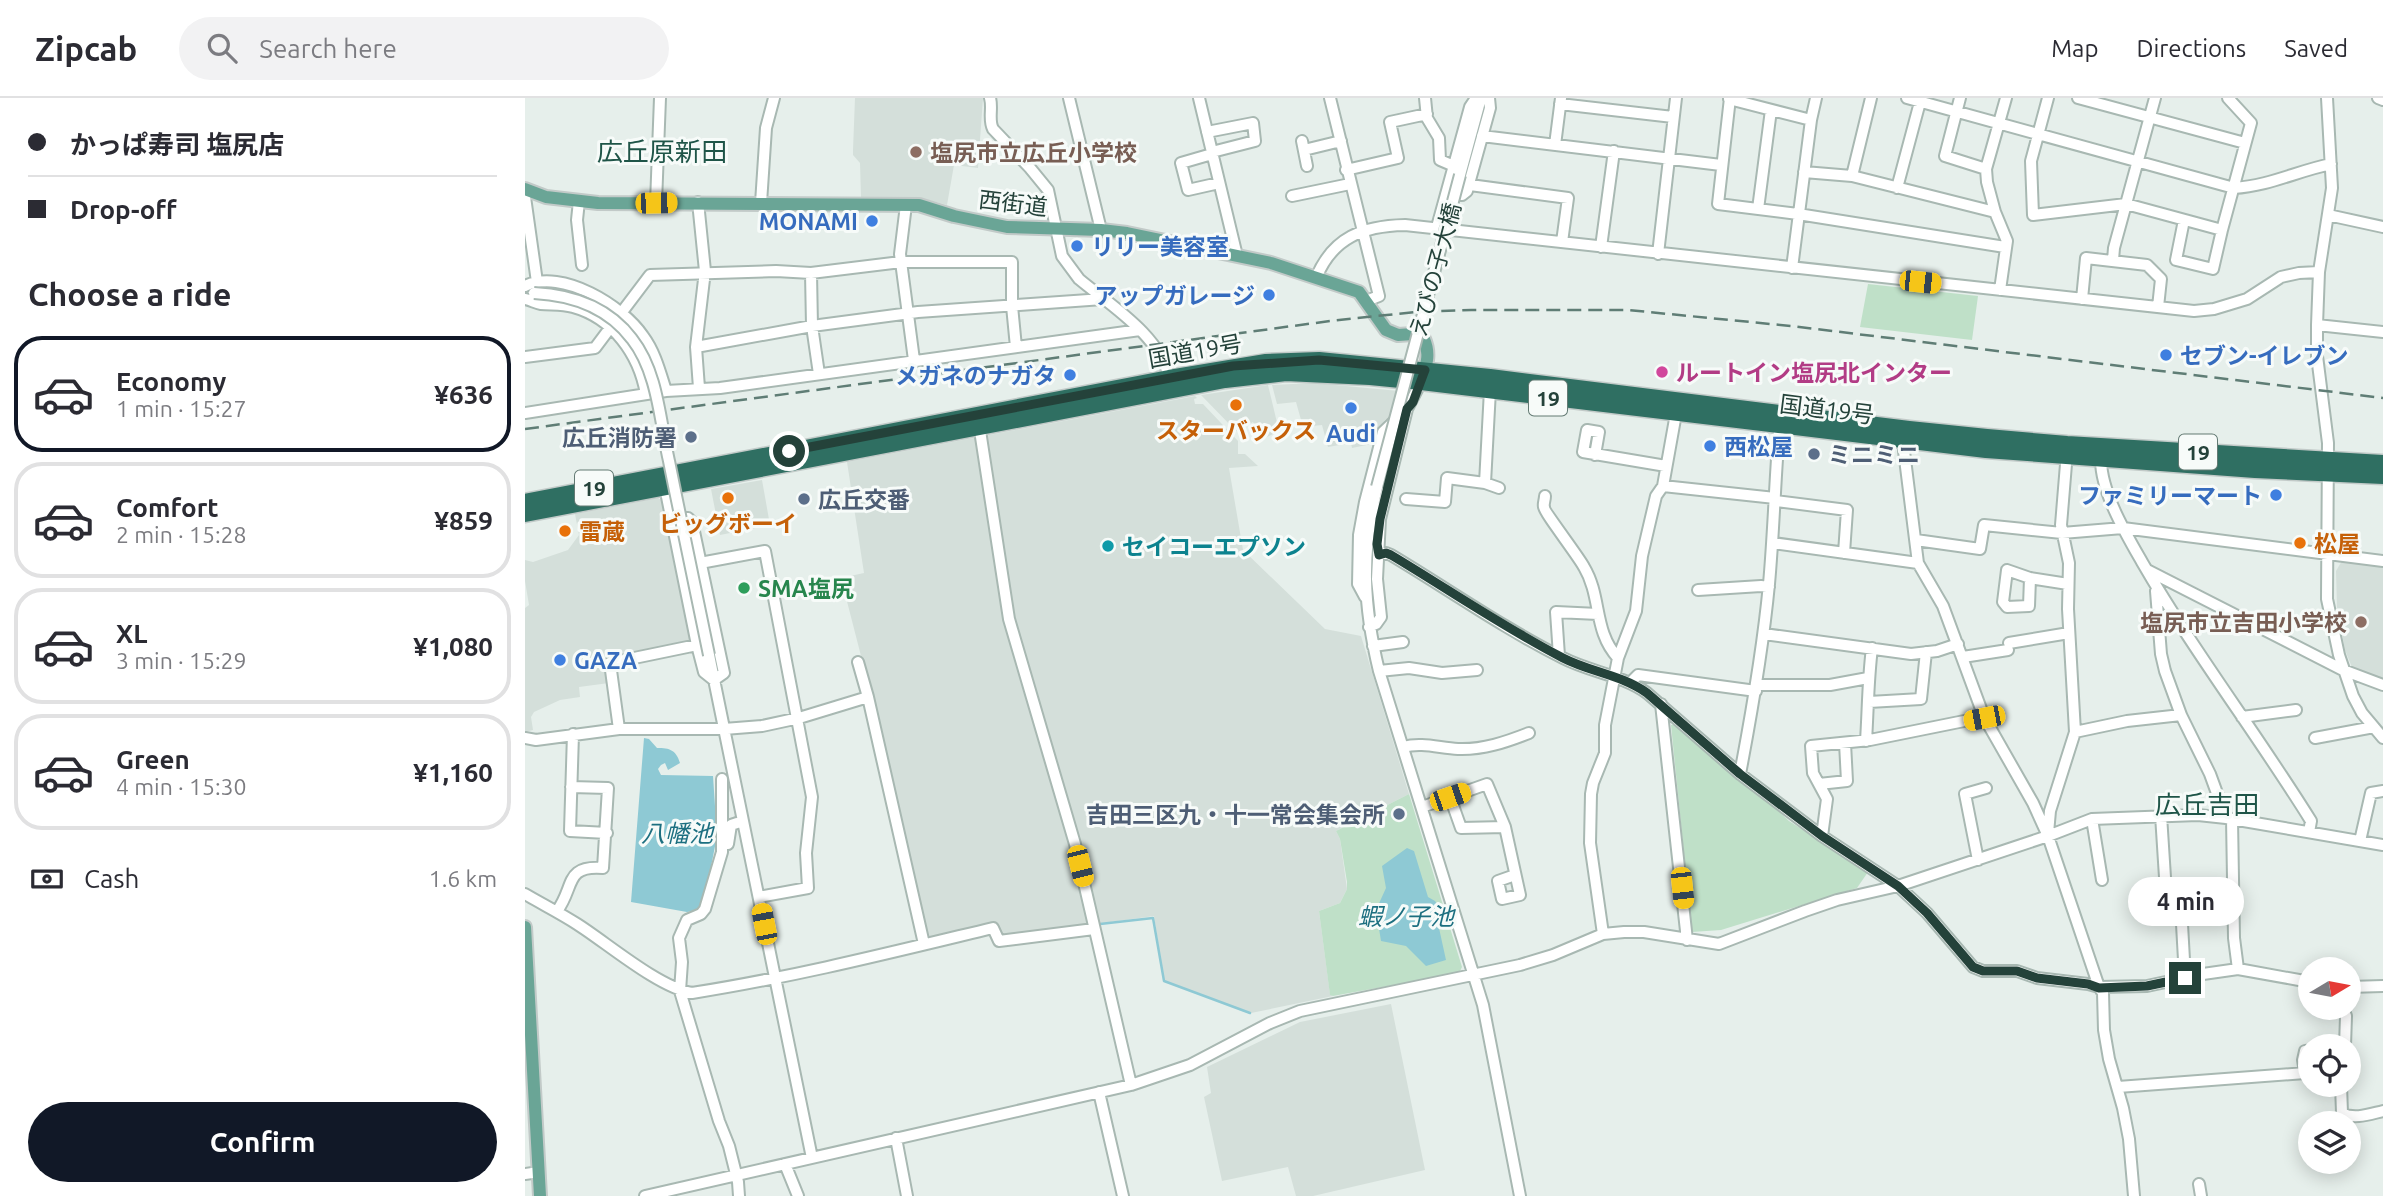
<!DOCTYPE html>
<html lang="en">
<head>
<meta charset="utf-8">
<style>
  :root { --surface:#fff; --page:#f2f2f3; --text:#2b2b33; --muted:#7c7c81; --line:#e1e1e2; --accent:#111827 }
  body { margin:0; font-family:Ubuntu,"Noto Sans JP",sans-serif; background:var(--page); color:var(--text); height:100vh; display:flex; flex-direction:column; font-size:26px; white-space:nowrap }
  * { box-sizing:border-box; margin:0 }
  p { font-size:23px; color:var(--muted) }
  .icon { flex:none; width:38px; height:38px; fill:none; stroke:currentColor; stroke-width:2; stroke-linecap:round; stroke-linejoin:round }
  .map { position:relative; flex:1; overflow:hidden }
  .sheet { display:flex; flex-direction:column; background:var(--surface); width:525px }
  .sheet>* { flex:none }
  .banner { display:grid; align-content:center; height:154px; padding:0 28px; background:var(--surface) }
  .needle { width:46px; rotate:80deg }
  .buttons { position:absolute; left:1773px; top:859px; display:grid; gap:14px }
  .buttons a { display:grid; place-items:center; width:63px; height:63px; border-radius:50%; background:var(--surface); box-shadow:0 4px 18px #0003; font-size:35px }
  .end { position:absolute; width:32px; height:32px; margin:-16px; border:9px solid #24423a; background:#fff; box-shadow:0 0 0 4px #fff }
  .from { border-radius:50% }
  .bubble { position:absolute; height:49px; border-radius:24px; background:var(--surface); box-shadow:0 4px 18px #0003; font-size:23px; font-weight:600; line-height:49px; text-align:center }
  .car { position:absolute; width:21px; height:42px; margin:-21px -10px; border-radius:9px; box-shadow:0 0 5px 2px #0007; background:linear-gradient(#f5c518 24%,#345 0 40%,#f5c518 0 76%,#345 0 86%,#f5c518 0) }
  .banner b { display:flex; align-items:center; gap:24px; height:66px; font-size:26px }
  .banner b+b { border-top:2px solid var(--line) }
  .banner i { width:18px; height:18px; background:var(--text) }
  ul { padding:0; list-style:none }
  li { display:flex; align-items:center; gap:21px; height:116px; margin:0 14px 10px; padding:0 14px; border:4px solid var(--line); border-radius:28px }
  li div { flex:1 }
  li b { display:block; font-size:26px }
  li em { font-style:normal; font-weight:600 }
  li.selected { border-color:var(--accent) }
  li>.icon { width:63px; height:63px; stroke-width:1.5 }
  h2 { padding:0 28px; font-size:32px; line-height:84px }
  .pay { display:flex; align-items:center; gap:18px; height:77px; padding:0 28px; font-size:26px }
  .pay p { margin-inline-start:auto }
  .cta { display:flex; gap:14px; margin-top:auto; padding:14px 28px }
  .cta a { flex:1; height:80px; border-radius:42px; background:var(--accent); color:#fff; font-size:28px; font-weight:600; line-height:80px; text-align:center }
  header { display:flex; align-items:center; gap:42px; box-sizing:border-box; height:98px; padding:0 35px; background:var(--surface); border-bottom:2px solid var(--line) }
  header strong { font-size:33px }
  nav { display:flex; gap:38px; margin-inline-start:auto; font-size:24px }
  .search { width:490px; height:63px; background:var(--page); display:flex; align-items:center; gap:18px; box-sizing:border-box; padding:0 24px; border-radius:38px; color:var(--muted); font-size:26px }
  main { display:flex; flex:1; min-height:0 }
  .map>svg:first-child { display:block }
</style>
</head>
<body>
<header>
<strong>Zipcab</strong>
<div class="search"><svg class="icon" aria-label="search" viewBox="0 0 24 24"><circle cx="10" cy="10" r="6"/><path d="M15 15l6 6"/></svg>Search here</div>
<nav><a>Map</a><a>Directions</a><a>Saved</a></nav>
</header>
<main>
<section class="sheet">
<div class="banner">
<b><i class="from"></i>かっぱ寿司 塩尻店</b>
<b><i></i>Drop-off</b>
</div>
<h2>Choose a ride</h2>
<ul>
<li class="selected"><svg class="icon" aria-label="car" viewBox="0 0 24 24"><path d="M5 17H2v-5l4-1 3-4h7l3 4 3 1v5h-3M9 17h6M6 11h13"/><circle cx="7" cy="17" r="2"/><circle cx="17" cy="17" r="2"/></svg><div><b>Economy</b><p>1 min · 15:27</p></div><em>¥636</em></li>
<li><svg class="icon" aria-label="car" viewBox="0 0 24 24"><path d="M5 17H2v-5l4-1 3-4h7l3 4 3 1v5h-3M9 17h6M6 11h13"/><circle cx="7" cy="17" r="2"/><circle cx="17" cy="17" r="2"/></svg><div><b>Comfort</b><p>2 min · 15:28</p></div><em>¥859</em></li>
<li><svg class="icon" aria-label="car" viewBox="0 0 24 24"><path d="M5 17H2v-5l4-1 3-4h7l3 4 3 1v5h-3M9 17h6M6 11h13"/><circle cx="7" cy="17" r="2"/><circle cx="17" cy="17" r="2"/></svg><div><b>XL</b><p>3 min · 15:29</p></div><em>¥1,080</em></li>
<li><svg class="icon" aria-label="car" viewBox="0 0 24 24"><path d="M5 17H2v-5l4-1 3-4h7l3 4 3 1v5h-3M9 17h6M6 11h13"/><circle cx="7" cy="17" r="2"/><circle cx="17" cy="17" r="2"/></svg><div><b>Green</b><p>4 min · 15:30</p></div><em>¥1,160</em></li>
</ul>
<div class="pay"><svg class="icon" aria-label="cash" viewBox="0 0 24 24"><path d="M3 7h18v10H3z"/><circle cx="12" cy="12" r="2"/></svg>Cash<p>1.6 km</p></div>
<div class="cta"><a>Confirm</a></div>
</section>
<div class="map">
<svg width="1858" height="1098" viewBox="0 0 1858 1098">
  <rect width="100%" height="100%" fill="#e6efeb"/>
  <path fill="#d4dfda" d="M330 0H458L453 70 429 67 422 107 404 102 386 100 336 99 335 65 328 57V52Z
    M789 285 874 293 867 318 860 322 854 330 851 345 827 350 826 345 803 349 797 327 778 329 771 304 752 306 747 287Z
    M743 287 754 333 738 341 728 324 711 333 676 297Z
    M670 298 672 300 669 301 670 306H678L713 343V356H720L733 368 704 370 718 452 800 531 836 538 884 696 811 733 815 741 822 791 815 805 794 813 805 896 808 898 726 915 639 883 629 818 476 839 470 825 401 840 345 593 316 480 339 475 322 364Z
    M237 382 245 427 195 437 186 391Z
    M133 400 138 403 167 545 82 561 84 585 54 589 55 599 35 602 9 614 6 619 8 632 0 634V510L4 507 0 483V462L8 464 43 452 54 437 50 416Z
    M1818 461 1858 465V584L1828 572 1820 552 1812 509 1811 473Z
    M866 906 900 1072 788 1098H771L763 1069 697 1083 679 999 686 995 682 969 775 924Z"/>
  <path fill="#bfe0c8" d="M1343 186 1453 198 1447 242 1335 229Z
    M1158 625 1264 723 1343 774 1332 790 1196 832 1167 834 1146 627Z
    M884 696 937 869 934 875 808 898 805 897 794 813 815 805 822 791V784L815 741 811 733Z"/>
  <path fill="#8ec9d4" d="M119 640 124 641 132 650C145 650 151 652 155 665L143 672 140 665 136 667 133 671 136 677 188 678 192 738 184 779 176 804C173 812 170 813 162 814L106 804Z
    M882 750 889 753 903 799 910 803 917 813 912 821 921 862 901 868 881 848 856 843 851 812 861 790 857 768Z"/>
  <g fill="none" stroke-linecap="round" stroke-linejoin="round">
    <path stroke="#8ec9d4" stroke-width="2.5" d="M575 826 628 820 639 883 725 915"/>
    <g stroke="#a8b8b2" stroke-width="14">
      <path id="minor" d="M465 0C468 10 463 22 468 31L505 70 523 92 537 158 554 181C585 207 636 238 644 280
        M544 0 576 132
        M674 0 712 158
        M805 0 854 198 841 203
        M900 0 902 20 914 40 915 62 929 68
        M1205 0 1193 106 1273 116 1480 149
        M1382 0 1709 90C1744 88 1772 73 1806 66
        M1435 0 1420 58 1461 71
        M1523 0 1506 63 1508 117 1601 106 1697 132 1726 25 1703 0
        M1553 0 1720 45
        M1802 0 1807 90 1794 174 1792 227V258L1803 345 1802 501 1814 557 1828 598 1837 615 1858 640
        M1853 0 1858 2
        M1204 1 1286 22
        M1035 6 1148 19
        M682 34 728 25 730 43 687 54
        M957 38 1196 67
        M777 43 782 68
        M1030 47 1036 0
        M779 52 816 43
        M687 56 656 65 663 92 694 85
        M821 72 873 60 865 24 902 16
        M1279 74 1327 78 1470 114
        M935 77 956 0
        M1327 78 1346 0
        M945 87 1043 100 1037 144
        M1372 90 1395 4
        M921 96 937 97 942 93 965 10 964 0
        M767 98 825 86
        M0 99 12 184
        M54 103 52 122 57 167
        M173 104 180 173 171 249 174 290
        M131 105 135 0
        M236 105 241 30 249 0
        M381 107 375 156 389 262
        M1233 111 1246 12
        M1803 117 1858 129
        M1659 122 1651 162 1688 171 1697 132
        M912 129 945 9 951 0
        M1076 149 1089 53
        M1133 156 1151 0
        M1588 162 1589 150 1630 0
        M1267 170 1286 22 1291 0
        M286 175 287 228 294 276
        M791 180C808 139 838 128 880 127L1669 213 1689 211 1722 201 1756 179 1774 175 1794 174
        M0 188C37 170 98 208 118 238 130 254 135 274 141 293
        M1475 192 1482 143 1470 114 1462 84 1461 71 1481 0
        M0 201C6 202 10 205 16 206 26 207 37 206 48 209 88 220 114 256 121 296
        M1557 201 1561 160 1622 167 1636 181 1633 209
        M97 214 125 177 251 173 286 175 376 164H487V208L491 249
        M1792 227 1858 234
        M171 249 287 228 393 214 578 201
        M0 259 70 250 85 230
        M965 292 960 385 974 390
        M0 315 141 293 195 290 615 232
        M454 326 484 521 550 746 606 987
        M1382 337 1379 353 1393 465 1418 508 1459 619 1508 705 1523 738 1574 889 1578 895 1579 932 1584 961 1598 1010 1604 1041 1609 1098
        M1070 357 1074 334 1062 332 1058 354 1141 368
        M1576 362C1576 394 1601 436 1617 464 1669 554 1732 636 1786 723L1784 734
        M139 384 172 547 179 574 189 582
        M1138 388 1250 400
        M852 389C836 456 838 507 854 573L958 907 995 1098
        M1020 398C1020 402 1018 406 1019 409 1019 414 1054 459 1059 469 1077 499 1068 533 1093 560
        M881 401 920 404 922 380 960 385
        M1251 403 1322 412 1319 455
        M149 422 163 420 167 424 199 575 189 582
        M1391 442 1455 451 1459 427 1537 435 1598 430 1858 463
        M1248 445 1393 465
        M854 457 861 455 866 457C923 491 978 530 1038 560 1065 574 1097 577 1122 595L1215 676 1297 738 1373 788 1402 815 1448 869 1458 873H1492L1512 880 1563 886 1574 889 1622 888 1678 876 1713 871 1785 884
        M175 465 240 453 287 699 281 755 283 790 234 799
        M1622 472 1818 572 1858 587
        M1505 480 1504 508 1482 509 1478 504 1482 472 1505 480 1543 486
        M1173 492 1236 488 1244 489
        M1631 493 1636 556 1640 573 1656 617 1685 676 1701 720
        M840 499 833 486 834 437 840 404 858 334 882 311 896 284
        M844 529 851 526 856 519 852 481 855 421 882 311
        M1239 536 1386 556 1412 553 1433 546
        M1484 545 1544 535
        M848 548 878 544
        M184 557 287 1060
        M1034 558 1031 514 1073 516
        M1438 559 1483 552
        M333 564 343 599 399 846
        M854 573 884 570 917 575 952 572
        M1106 584 1113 577 1231 593
        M1232 587H1305L1343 580
        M1344 604 1396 601 1401 554
        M1136 606 1162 842
        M1717 619 1771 612
        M94 631 85 565 172 547
        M1550 634 1602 623 1656 617
        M48 636 45 733 82 735
        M0 640 11 642 94 631H199L237 628 274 620 343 599
        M1790 640 1849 629
        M1341 643C1343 612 1343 581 1347 550
        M878 649C897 644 914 650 933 651 958 652 981 644 1004 635
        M1215 676C1227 613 1238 550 1244 486 1249 431 1250 376 1255 321
        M197 681V754L180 811 176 816 162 822 154 840 157 864 155 893 194 1023 204 1048 213 1084 214 1098
        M1294 686 1322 683 1320 645
        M925 699 936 730 980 729
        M897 709 962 686 980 729 995 797 977 801 973 783 990 777
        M1636 717 1641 795
        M1567 721 1577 782
        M1707 721 1709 840 1713 871
        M1523 735 1525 713 1550 634 1543 511 1544 465 1536 427 1542 354
        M1297 738 1302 701 1288 675 1286 648 1345 642 1459 619
        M1835 743 1846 695 1858 693
        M203 746 206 727 212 725
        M1453 762 1440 696 1461 690
        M1655 790 1660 880
        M0 796C17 806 35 815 52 826 82 845 133 889 167 895 269 879 368 854 468 830L474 843 569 831
        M32 813C50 789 39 767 78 770L83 690 46 689
        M1078 836 1065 745 1066 696 1068 685 1080 655V627L1093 560 1111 513 1117 458 1131 398 1138 388 1152 310
        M1824 889 1858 888
        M1818 910 1821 918 1820 948
        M1802 948 1820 945
        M1816 987 1817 1015C1829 1022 1845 1016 1858 1013
        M1593 989 1780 975 1778 962 1780 953 1785 952
        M574 994 598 1098
        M371 1040 382 1098
        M260 1066 273 1098
        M0 1076 14 1074
        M1674 1086 1676 1098
        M120 1098 606 987 665 967 745 925 775 913 995 867 1028 857 1078 836 1099 834H1119L1194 846 1280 813 1312 802 1373 788 1523 738 1567 721 1673 717 1701 720 1858 747"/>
    </g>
    <g stroke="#c2cac8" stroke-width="16">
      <path id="major" d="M0 91 21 99 73 105 394 107 429 118 482 129 576 132 602 135 746 165 834 194 861 232 873 237 888 236 899 241C905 255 902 265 898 278
        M0 829 15 1098"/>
    </g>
    <g stroke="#c2cac8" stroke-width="19">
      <path id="highway" d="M0 404 644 280 741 264 794 262 965 279 1384 331 1462 339 1542 346 1858 365
        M0 416 700 282 761 275 845 279 896 284 1461 352 1730 372 1858 378"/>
    </g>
    <use href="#minor" stroke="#fff" stroke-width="10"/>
    <use href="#major" stroke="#6aa596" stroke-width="12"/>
    <use href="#highway" stroke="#2f6f62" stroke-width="16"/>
    <path stroke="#5f7d75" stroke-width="2.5" stroke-dasharray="14 7" stroke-linecap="butt" d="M0 331 805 223 890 214 946 212H1103L1266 228 1858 300"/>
    <g stroke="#a8b8b2" stroke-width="14" stroke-linecap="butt">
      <path id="minor-bridge" d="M9 195C48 197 83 209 107 241 133 274 135 324 144 363 157 428 171 493 184 557
        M852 389 935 77"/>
    </g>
    <use href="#minor-bridge" stroke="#fff" stroke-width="10"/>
  </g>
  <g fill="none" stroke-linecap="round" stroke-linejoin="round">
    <path stroke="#24423a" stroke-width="9" d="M264 353 708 268 794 262 900 272 888 304 882 311 855 421 852 446 854 457 861 455 866 457C923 491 978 529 1038 560 1065 574 1097 577 1122 595L1215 676 1297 738 1373 788 1402 815 1448 869 1458 873H1492L1512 880 1563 886 1574 890 1622 888 1660 880"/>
  </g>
  <g fill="#8d6e63" stroke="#f7fbf9" stroke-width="2.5">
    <circle cx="391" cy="54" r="7"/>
    <circle cx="1836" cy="524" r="7"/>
  </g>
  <g fill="#3f7fe0" stroke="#f7fbf9" stroke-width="2.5">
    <circle cx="347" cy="123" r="7"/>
    <circle cx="552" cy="148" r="7"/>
    <circle cx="744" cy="197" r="7"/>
    <circle cx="1641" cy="257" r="7"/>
    <circle cx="545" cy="277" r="7"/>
    <circle cx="826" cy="310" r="7"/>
    <circle cx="1185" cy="348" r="7"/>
    <circle cx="1751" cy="397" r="7"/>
    <circle cx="35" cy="562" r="7"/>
  </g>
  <circle fill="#d1479c" stroke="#f7fbf9" stroke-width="2.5" cx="1137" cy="274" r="7"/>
  <g fill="#e8710a" stroke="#f7fbf9" stroke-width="2.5">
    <circle cx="711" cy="307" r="7"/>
    <circle cx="203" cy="400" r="7"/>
    <circle cx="40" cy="433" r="7"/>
    <circle cx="1775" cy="445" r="7"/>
  </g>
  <g fill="#5c6f8a" stroke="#f7fbf9" stroke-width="2.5">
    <circle cx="166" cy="339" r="7"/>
    <circle cx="1289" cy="356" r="7"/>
    <circle cx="279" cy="401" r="7"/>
    <circle cx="874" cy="716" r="7"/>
  </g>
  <circle fill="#0f9aa8" stroke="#f7fbf9" stroke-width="2.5" cx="583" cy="448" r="7"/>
  <circle fill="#2e9e5b" stroke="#f7fbf9" stroke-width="2.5" cx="219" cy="490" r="7"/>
  <g text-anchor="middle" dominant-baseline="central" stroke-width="6" stroke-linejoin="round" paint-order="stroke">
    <g fill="#f7fbf9" stroke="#637a73" stroke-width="2">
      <rect x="1004" y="282.5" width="38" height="35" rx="5"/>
      <rect x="1654" y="336.5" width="38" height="35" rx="5"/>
      <rect x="50" y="372.5" width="38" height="35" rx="5"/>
    </g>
    <g font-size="21" font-weight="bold" fill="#24423a">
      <text x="1023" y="300">19</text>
      <text x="1673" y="354">19</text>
      <text x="69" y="390">19</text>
    </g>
    <g font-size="23" font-weight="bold" fill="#785e54" stroke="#f7fbf9" text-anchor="start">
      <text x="405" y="54">塩尻市立広丘小学校</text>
      <text x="1822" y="524" text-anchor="end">塩尻市立吉田小学校</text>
    </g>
    <g font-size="23" fill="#24423a" stroke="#f7fbf9">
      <text transform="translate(488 105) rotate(7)">西街道</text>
      <text transform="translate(910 172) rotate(-75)">えびの子大橋</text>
      <text transform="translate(670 253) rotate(-10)">国道19号</text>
      <text transform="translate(1302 311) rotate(7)">国道19号</text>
    </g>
    <g font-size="23" font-weight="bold" fill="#366cbe" stroke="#f7fbf9" text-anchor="end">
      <text x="333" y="123">MONAMI</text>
      <text x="566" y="148" text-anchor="start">リリー美容室</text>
      <text x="730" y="197">アップガレージ</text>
      <text x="1655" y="257" text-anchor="start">セブン-イレブン</text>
      <text x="531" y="277">メガネのナガタ</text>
      <text x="826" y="335" text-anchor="middle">Audi</text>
      <text x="1199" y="348" text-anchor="start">西松屋</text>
      <text x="1737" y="397">ファミリーマート</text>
      <text x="49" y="562" text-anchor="start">GAZA</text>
    </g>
    <g font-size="23" font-weight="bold" fill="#b23c85" stroke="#f7fbf9" text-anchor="start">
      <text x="1151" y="274">ルートイン塩尻北インター</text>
    </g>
    <g font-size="23" font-weight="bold" fill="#c56008" stroke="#f7fbf9">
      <text x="711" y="332">スターバックス</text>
      <text x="203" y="425">ビッグボーイ</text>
      <text x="54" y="433" text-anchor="start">雷蔵</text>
      <text x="1789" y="445" text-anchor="start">松屋</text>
    </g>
    <g font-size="23" font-weight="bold" fill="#4e5e75" stroke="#f7fbf9" text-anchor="end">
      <text x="152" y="339">広丘消防署</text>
      <text x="1303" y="356" text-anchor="start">ミニミニ</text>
      <text x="293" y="401" text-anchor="start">広丘交番</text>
      <text x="860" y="716">吉田三区九・十一常会集会所</text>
    </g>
    <g font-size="23" font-weight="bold" fill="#0d838f" stroke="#f7fbf9" text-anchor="start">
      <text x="597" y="448">セイコーエプソン</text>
    </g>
    <g font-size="23" font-weight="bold" fill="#27864d" stroke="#f7fbf9" text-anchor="start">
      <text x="233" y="490">SMA塩尻</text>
    </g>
    <g font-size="24" font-style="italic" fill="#1c6f80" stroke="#f7fbf9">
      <text x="152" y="735">八幡池</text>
      <text x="881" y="818">蝦ノ子池</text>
    </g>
    <g font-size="26" fill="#1f5548" stroke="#f7fbf9">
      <text x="137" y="53">広丘原新田</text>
      <text x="1682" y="706">広丘吉田</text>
    </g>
  </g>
</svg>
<div class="buttons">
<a><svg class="needle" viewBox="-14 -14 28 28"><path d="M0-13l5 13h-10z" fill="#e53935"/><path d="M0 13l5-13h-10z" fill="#7c7c81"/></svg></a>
<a><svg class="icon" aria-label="locate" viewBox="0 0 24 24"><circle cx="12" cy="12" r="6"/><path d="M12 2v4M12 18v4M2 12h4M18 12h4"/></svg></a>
<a><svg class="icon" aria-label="layers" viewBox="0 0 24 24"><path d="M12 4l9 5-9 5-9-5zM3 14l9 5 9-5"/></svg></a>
</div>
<i class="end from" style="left:264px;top:353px"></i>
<i class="end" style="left:1660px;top:880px"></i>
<div class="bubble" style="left:1603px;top:779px;width:116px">4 min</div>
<i class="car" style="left:131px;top:105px;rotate:89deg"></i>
<i class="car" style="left:1395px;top:184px;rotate:96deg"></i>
<i class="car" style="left:1459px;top:620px;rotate:259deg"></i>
<i class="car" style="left:925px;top:699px;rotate:71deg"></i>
<i class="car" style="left:555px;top:768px;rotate:166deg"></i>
<i class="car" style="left:1157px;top:790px;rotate:174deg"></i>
<i class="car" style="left:239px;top:826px;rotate:349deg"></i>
</div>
</main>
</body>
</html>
